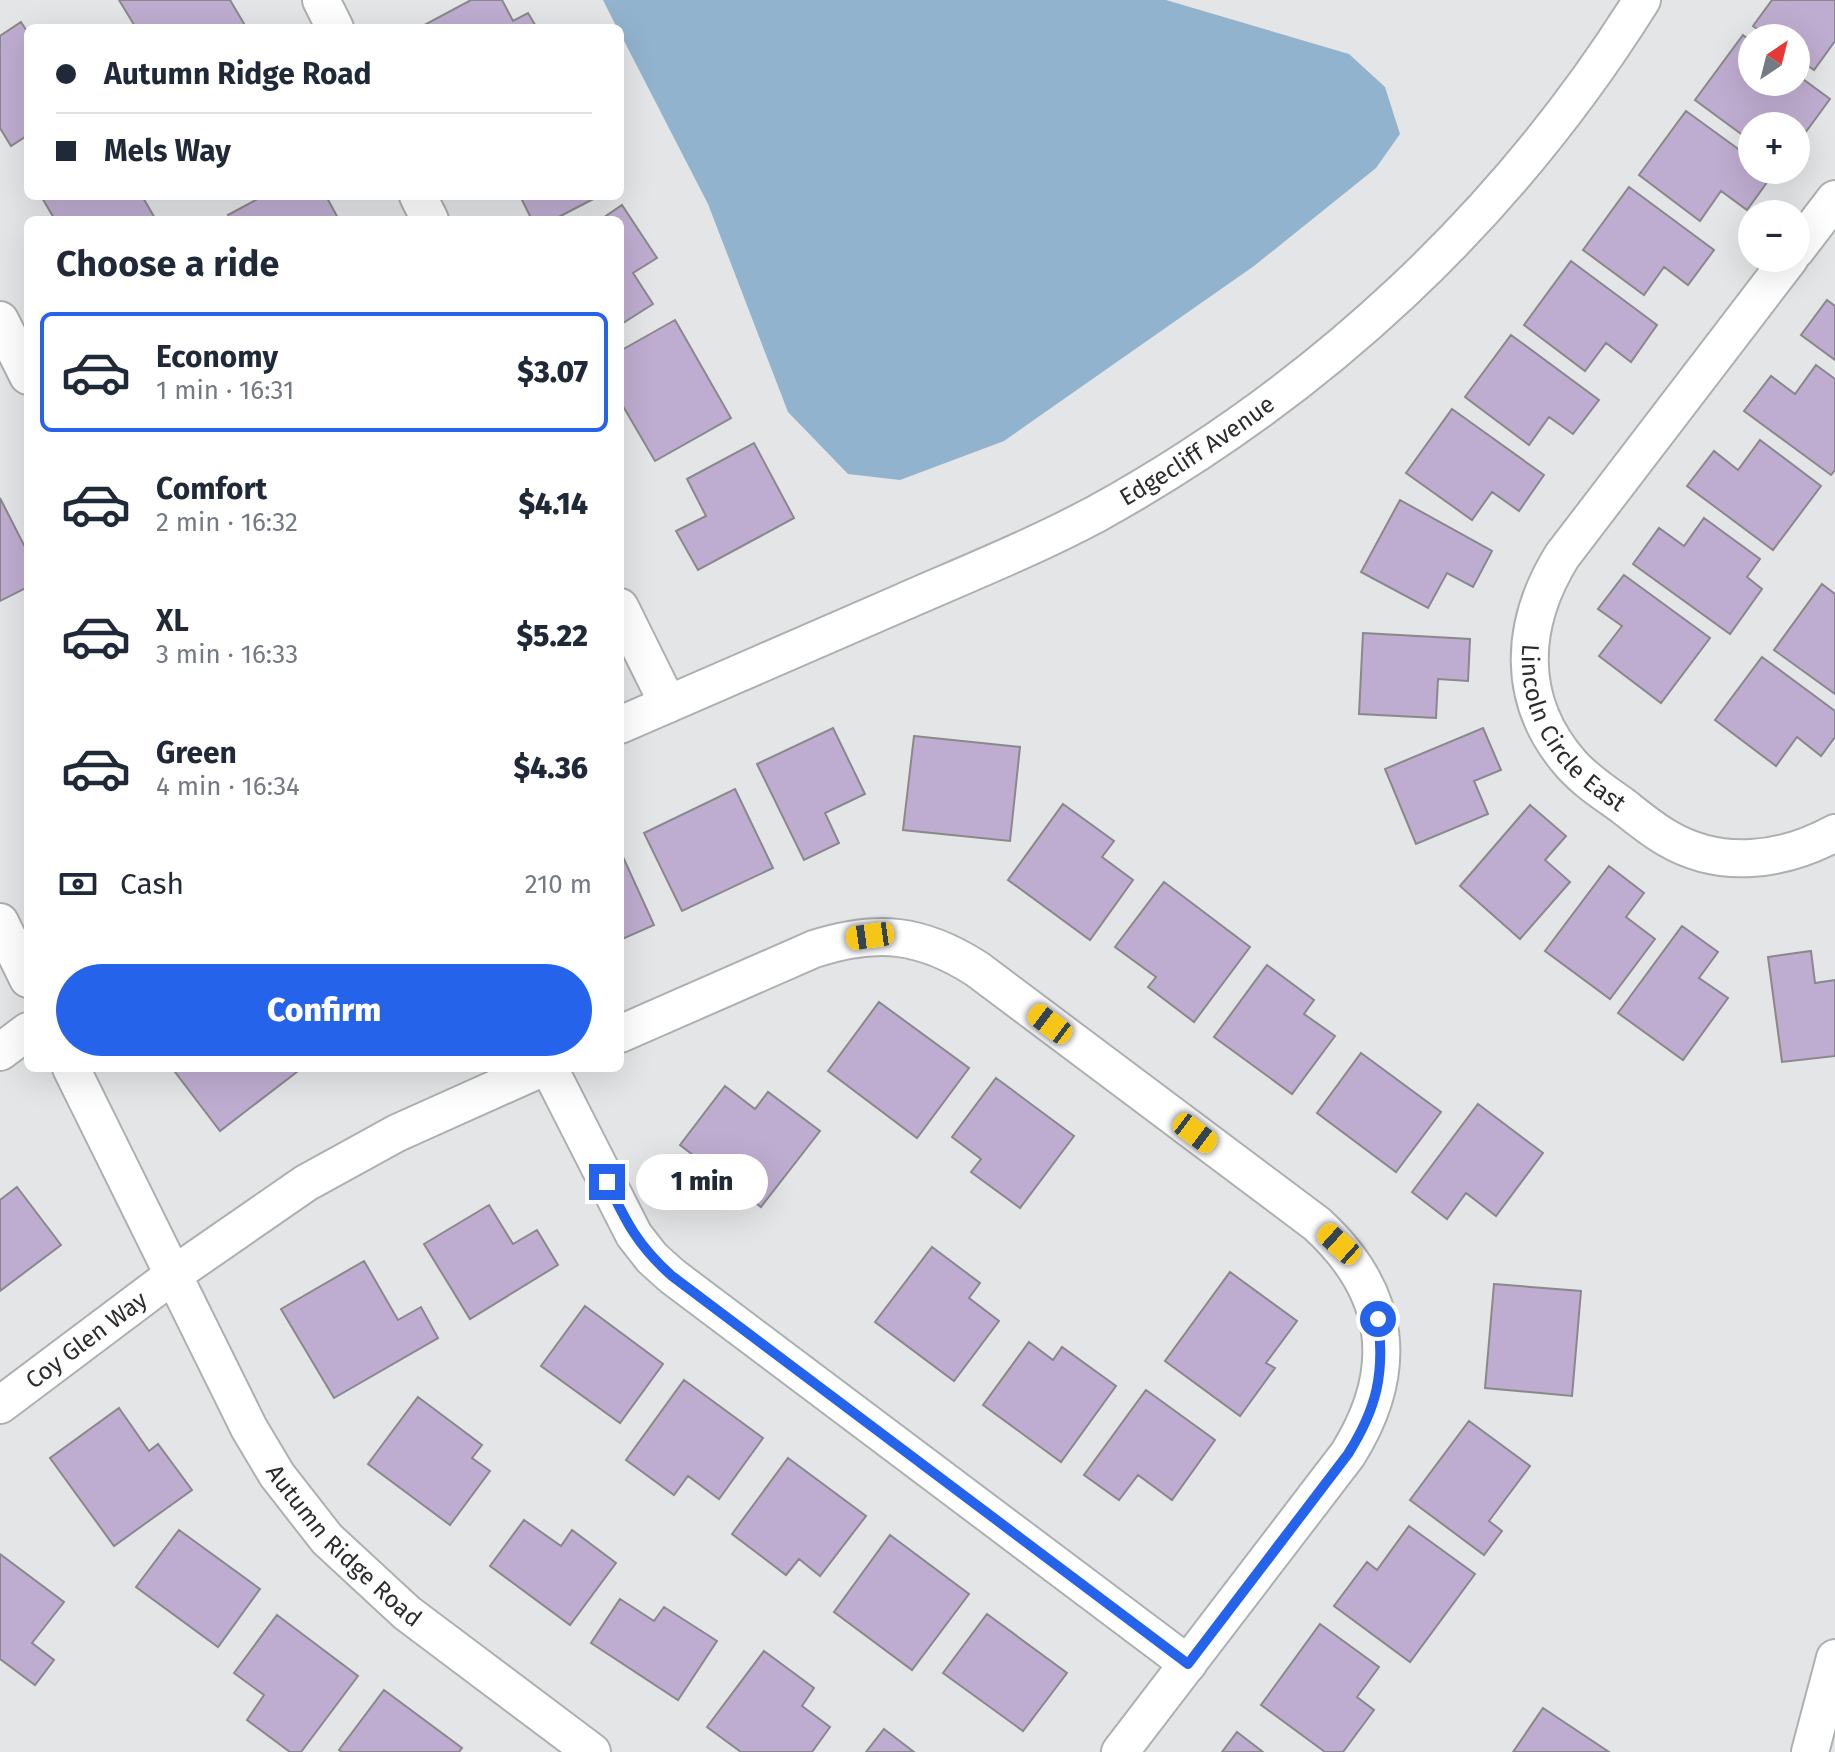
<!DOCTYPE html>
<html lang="en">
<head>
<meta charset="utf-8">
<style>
  :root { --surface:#fff; --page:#f6f6f7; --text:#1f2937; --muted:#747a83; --line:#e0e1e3; --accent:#2563eb }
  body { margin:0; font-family:"Fira Sans",sans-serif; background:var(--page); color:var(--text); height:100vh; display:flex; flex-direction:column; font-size:30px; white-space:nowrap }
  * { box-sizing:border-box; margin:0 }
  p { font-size:26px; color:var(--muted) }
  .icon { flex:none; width:44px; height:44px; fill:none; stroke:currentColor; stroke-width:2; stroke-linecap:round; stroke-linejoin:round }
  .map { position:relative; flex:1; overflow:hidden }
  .side { position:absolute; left:24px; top:216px; width:600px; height:856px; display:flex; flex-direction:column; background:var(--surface); border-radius:12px; box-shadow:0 8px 32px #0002 }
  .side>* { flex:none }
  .banner { position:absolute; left:24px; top:24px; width:600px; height:176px; border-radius:12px; box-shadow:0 8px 32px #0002; display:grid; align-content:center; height:176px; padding:0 32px; background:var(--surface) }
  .needle { width:52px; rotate:35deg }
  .controls { position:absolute; left:1738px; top:24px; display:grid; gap:16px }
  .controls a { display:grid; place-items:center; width:72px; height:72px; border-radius:50%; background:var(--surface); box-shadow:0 8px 32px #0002; font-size:40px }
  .end { position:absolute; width:36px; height:36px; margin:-18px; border:10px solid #2563eb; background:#fff; box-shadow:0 0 0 4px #fff }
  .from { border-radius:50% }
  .bubble { position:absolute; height:56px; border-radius:28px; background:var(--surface); box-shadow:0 8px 32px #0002; font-size:26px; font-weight:800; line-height:56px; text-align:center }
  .car { position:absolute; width:24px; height:48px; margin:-24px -12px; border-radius:10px; box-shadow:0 0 6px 2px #0007; background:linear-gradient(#f5c518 24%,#345 0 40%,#f5c518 0 76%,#345 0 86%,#f5c518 0) }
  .banner b { display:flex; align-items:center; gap:28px; height:76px; font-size:30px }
  .banner b+b { border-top:2px solid var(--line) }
  .banner i { width:20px; height:20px; background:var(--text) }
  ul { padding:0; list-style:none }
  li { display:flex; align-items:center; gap:24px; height:120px; margin:0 16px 12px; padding:0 16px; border:4px solid transparent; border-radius:12px }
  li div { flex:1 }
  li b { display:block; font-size:30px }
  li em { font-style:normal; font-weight:800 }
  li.selected { border-color:var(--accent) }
  li>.icon { width:72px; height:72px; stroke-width:1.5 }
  h2 { padding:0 32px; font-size:36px; line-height:96px }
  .pay { display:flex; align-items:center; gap:20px; height:88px; padding:0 32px; font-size:30px }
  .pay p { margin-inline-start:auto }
  .action { display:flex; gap:16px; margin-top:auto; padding:16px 32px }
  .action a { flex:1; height:92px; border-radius:48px; background:var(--accent); color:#fff; font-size:32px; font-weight:800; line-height:92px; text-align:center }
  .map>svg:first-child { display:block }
</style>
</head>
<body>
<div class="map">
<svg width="1835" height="1752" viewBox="0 0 1835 1752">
  <rect width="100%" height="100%" fill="#e3e5e7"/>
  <path fill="#92b3ce" d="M603 0H1166L1349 54 1385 87 1400 134 1376 168 1254 266 1004 441 900 480 848 474 788 412 708 204 620 33V28H617Z"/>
  <path fill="#bfadd1" stroke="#89888a" stroke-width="2" d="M119 0H230L246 27 136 28Z
    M471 0H502L513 21 528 13 537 28H429L426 24Z
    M1772 0H1835V41L1814 70 1796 57V38H1770L1753 26Z
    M21 22 28 33V135L11 146 0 128V36Z
    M1743 35 1752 42V82H1796V74L1830 99 1805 133 1780 115 1772 126H1752V142L1695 100Z
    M1686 111 1752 159V170H1767L1773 174 1747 210 1721 191 1700 221 1639 175Z
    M1629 187 1714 250 1688 285 1664 267 1644 295 1583 250Z
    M41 196H142L156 220H55Z
    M263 196H326L339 220H231L228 215Z
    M520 196H599L553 220H532Z
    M622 205 657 258 633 273 653 304 620 325V220H600Z
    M1571 261 1657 325 1631 362 1606 343 1585 371 1524 325Z
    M1827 300 1835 306V360L1801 335Z
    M675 320 731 418 655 461 620 401V351Z
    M1511 335 1599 400 1573 434 1549 417 1529 445 1465 397Z
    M1816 365 1835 379V470L1831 475 1744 411 1771 376 1795 394Z
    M1452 409 1544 475 1519 511 1492 492 1472 520 1406 473Z
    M1760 440 1821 486 1773 550 1687 486 1714 451 1738 470Z
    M754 443 794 518 698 570 676 531 706 516 687 479Z
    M0 498 28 553V587L0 601Z
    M1400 500 1492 551 1473 587 1447 573 1428 608 1361 572Z
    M1704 518 1760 559 1747 577 1762 589 1730 634 1633 564 1659 528 1684 546Z
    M1624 575 1710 638 1661 703 1599 656 1622 626 1598 609Z
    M1822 584 1835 594V694L1774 650Z
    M1363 633 1470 639 1468 681 1438 679 1436 718 1359 714Z
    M1762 657 1835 711V737L1821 756 1797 737 1776 766 1715 720Z
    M833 728 865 794 825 813 839 843 804 860 757 764Z
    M1483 728 1501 770 1474 781 1488 814 1416 844 1385 769Z
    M914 736 1020 747 1010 841 903 830Z
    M735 789 773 868 682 911 644 833Z
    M1063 804 1114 841 1102 857 1133 880 1090 940 1008 880Z
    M1530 805 1566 836 1545 860 1570 882 1520 939 1460 886Z
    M623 857 654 925 620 940V858Z
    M1609 866 1644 893 1626 917 1655 939 1610 999 1545 951Z
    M1164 882 1250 947 1194 1022 1148 987 1156 977 1115 947Z
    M1682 926 1718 952 1699 978 1728 998 1683 1060 1618 1013Z
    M1811 951 1815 983 1835 980V1056L1782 1062 1768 957Z
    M1267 965 1314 1000 1304 1014 1335 1036 1292 1094 1214 1037Z
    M879 1002 969 1068 917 1138 828 1071Z
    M1361 1053 1441 1112 1396 1172 1317 1113Z
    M172 1068H302L220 1131Z
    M996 1078 1074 1136 1020 1208 971 1172 981 1159 952 1137Z
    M725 1086 755 1109 768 1092 820 1131 761 1207 680 1145Z
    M1478 1104 1543 1153 1496 1216 1466 1193 1447 1219 1412 1192Z
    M17 1187 61 1245 0 1291V1200Z
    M489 1205 513 1244 537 1230 558 1265 470 1319 424 1244Z
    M932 1247 980 1283 969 1298 999 1321 954 1381 875 1322Z
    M364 1261 398 1320 421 1307 438 1338 334 1398 281 1309Z
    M1230 1272 1297 1321 1266 1363 1275 1368 1240 1416 1165 1361Z
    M1494 1284 1581 1291 1572 1396 1485 1388Z
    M585 1306 663 1364 620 1423 541 1366Z
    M1029 1342 1053 1360 1062 1347 1116 1386 1061 1462 983 1405Z
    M684 1380 763 1438 719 1499 688 1476 674 1495 626 1460Z
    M1146 1390 1215 1440 1172 1500 1138 1475 1119 1500 1084 1475Z
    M418 1397 482 1445 472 1458 490 1471 450 1525 368 1464Z
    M119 1408 149 1451 158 1444 192 1490 114 1546 50 1458Z
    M1469 1421 1530 1466 1489 1521 1502 1531 1484 1555 1410 1500Z
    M788 1458 866 1516 820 1576 799 1559 786 1575 732 1534Z
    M524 1520 561 1546 572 1530 616 1563 570 1625 490 1566Z
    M1409 1526 1475 1574 1410 1662 1334 1606 1367 1562 1377 1570Z
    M179 1530 260 1589 218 1647 136 1587Z
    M890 1535 969 1594 912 1670 834 1612Z
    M0 1554 64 1602 32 1643 54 1660 35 1685 0 1659Z
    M620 1599 654 1621 664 1607 717 1641 678 1700 591 1643Z
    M987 1614 1067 1673 1023 1731 943 1673Z
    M277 1615 358 1676 301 1752H290L247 1720 264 1695 234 1673Z
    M1320 1624 1379 1667 1357 1697 1374 1710 1343 1752H1325L1261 1705Z
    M764 1651 814 1688 802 1706 830 1727 812 1752H741L707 1727Z
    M384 1690 462 1748 459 1752H342L339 1750Z
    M1543 1708 1609 1752H1513Z
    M884 1729 914 1752H866Z
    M1237 1732 1263 1752H1222Z"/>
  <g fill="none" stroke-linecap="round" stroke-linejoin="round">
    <g stroke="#adb0b1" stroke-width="40">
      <g id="minor">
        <path d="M321 0 335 28"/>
        <path d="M418 196 430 220"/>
        <path d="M1796 250 1835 199"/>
        <path id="s1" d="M1790 258 1562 556C1520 624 1515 700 1571 764 1586 781 1605 793 1623 806 1637 817 1651 829 1667 838 1721 870 1783 861 1835 833"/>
        <path d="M0 320 28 376"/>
        <path d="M620 607 668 704"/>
        <path id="s2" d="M620 725C714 684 809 643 903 602 967 574 1034 547 1096 514 1319 391 1507 216 1642 0"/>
        <path d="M0 922 28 979"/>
        <path d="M620 1034 814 949C877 929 921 933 977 969L1317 1224C1391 1292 1401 1369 1348 1454L1120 1752"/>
        <path d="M0 1052 28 1031"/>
        <path id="s3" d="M71 1068 249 1428 277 1475 327 1539 407 1613 592 1752"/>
        <path d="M549 1068 634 1235 652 1258 672 1276 1188 1664"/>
        <path id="s4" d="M0 1405 173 1275 306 1183 397 1133 542 1068"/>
        <path d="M1810 1752 1835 1658"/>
      </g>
    </g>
    <use href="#minor" stroke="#fff" stroke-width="36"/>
  </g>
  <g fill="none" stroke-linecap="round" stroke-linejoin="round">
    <path stroke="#2563eb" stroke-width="10" d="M607 1182C626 1222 638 1246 672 1276L1188 1664 1348 1454C1377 1408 1385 1373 1378 1319"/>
  </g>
  <g text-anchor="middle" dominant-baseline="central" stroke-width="7" stroke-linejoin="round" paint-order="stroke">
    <g font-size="24" fill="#2b2c2d" stroke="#f0f2f4">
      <text stroke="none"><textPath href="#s2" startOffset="640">Edgecliff Avenue</textPath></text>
      <text stroke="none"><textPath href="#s1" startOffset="568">Lincoln Circle East</textPath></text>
      <text stroke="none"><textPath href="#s4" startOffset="108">Coy Glen Way</textPath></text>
      <text stroke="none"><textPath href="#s3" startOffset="554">Autumn Ridge Road</textPath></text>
    </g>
  </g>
</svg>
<div class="controls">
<a><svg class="needle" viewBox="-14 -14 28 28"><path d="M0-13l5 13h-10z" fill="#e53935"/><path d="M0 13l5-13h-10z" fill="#747a83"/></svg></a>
<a>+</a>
<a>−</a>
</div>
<i class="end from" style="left:1378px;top:1319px"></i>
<i class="end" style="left:607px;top:1182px"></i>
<div class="bubble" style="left:636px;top:1154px;width:132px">1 min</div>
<i class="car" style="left:870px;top:936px;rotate:262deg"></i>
<i class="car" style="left:1050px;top:1024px;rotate:307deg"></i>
<i class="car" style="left:1195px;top:1133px;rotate:127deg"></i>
<i class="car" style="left:1339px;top:1244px;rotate:312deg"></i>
<div class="banner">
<b><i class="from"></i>Autumn Ridge Road</b>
<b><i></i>Mels Way</b>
</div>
<section class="side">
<h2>Choose a ride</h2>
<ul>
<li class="selected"><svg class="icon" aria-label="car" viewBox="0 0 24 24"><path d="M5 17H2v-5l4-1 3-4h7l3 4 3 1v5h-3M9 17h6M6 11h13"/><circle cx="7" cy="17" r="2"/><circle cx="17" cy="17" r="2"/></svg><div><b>Economy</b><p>1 min · 16:31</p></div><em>$3.07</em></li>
<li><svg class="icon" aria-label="car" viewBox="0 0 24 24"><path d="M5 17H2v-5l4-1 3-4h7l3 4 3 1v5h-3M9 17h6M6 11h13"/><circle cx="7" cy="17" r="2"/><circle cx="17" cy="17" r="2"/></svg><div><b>Comfort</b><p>2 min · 16:32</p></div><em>$4.14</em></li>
<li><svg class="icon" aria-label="car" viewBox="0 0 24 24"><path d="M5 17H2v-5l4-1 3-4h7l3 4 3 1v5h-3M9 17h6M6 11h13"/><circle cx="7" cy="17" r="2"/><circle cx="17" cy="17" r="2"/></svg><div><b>XL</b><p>3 min · 16:33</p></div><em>$5.22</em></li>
<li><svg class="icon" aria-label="car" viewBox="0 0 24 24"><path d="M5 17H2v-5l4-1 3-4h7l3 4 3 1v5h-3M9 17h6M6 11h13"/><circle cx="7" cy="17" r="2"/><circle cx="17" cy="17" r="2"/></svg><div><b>Green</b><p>4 min · 16:34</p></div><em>$4.36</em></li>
</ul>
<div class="pay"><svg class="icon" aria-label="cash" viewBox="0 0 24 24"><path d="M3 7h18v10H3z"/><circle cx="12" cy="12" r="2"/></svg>Cash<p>210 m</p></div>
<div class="action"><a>Confirm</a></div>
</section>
</div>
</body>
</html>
